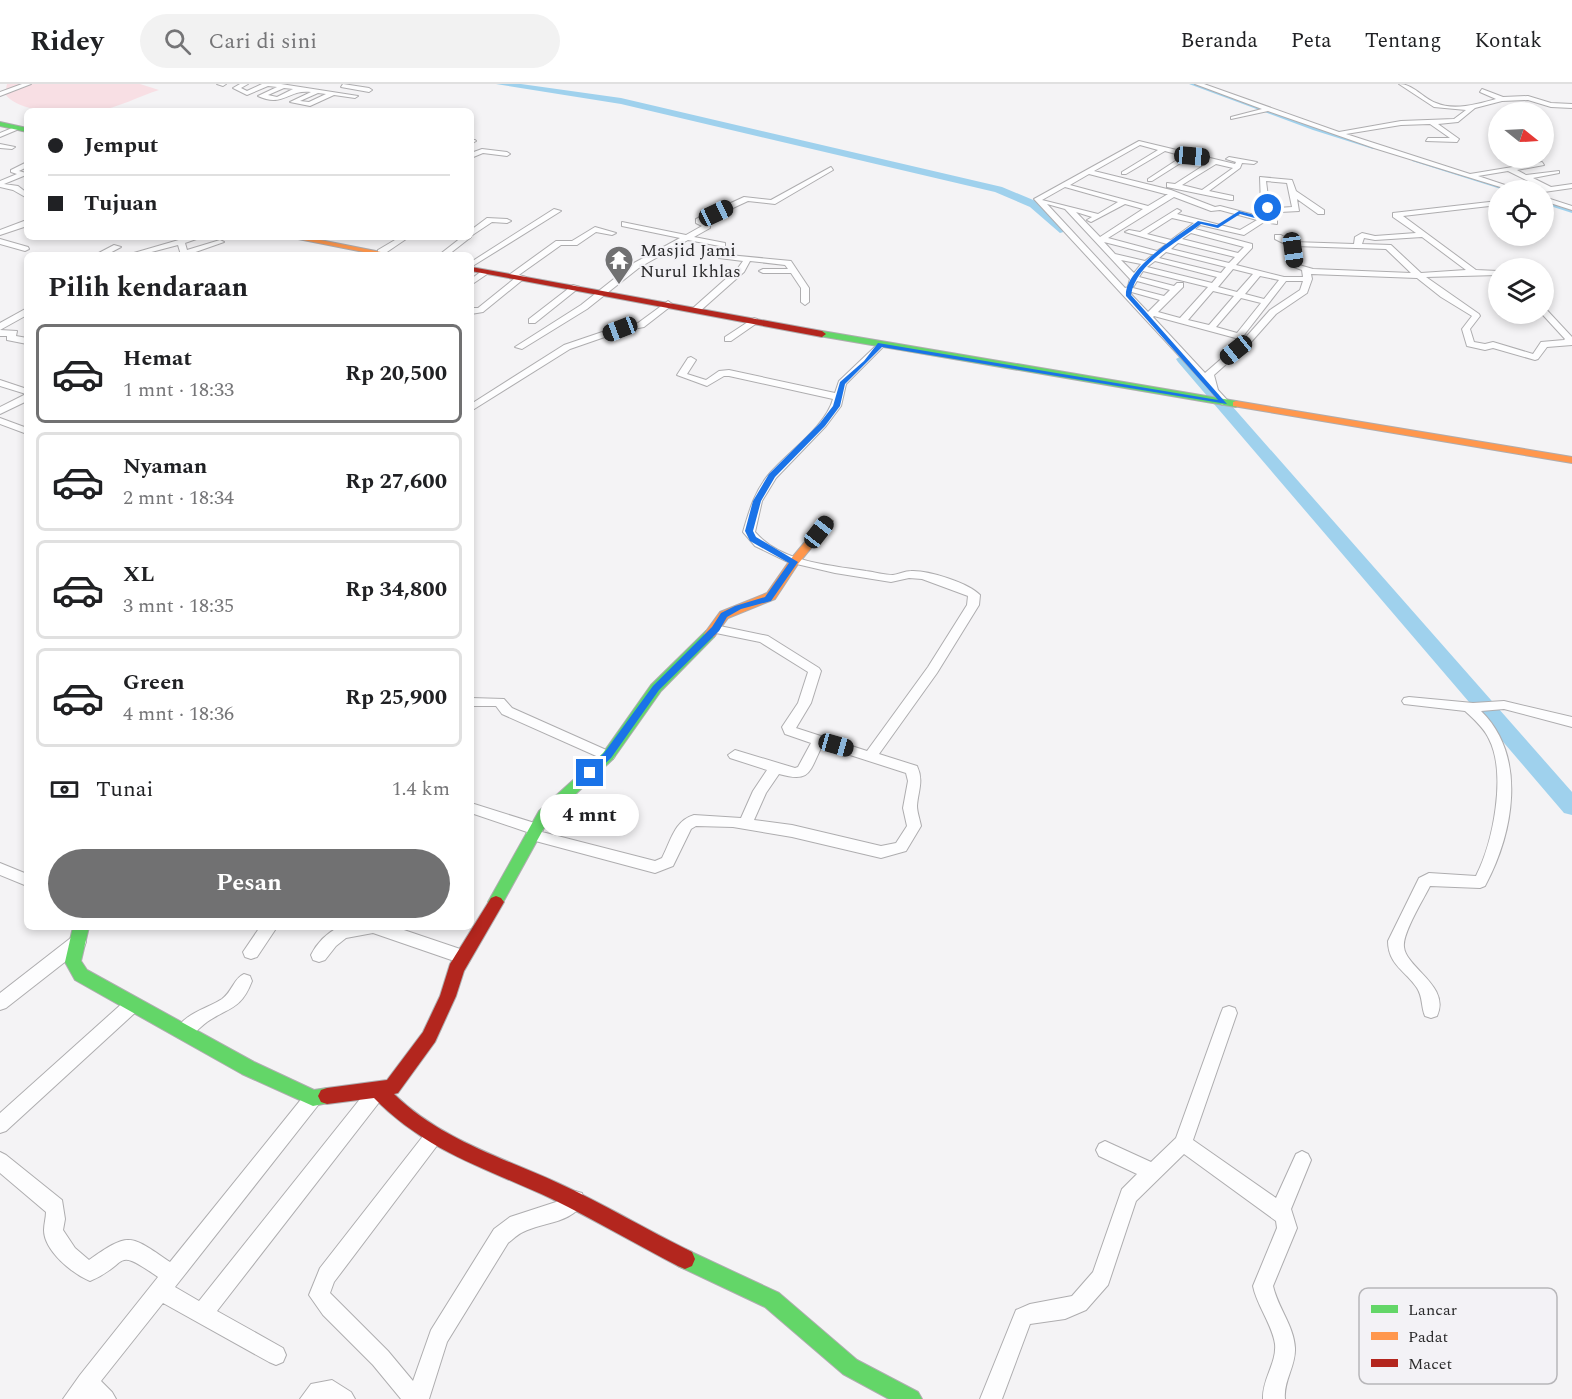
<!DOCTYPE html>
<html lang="id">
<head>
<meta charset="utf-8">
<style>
  :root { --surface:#fff; --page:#f2f2f2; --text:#202124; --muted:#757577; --line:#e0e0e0; --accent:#717172 }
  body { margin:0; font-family:Spectral,serif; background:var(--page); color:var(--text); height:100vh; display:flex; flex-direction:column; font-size:22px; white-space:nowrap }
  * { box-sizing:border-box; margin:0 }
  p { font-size:20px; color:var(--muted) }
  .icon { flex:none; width:33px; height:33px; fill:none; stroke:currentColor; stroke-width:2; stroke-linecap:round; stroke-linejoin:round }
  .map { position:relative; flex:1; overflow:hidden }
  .panel { position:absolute; left:24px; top:168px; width:450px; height:678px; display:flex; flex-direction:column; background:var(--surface); border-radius:9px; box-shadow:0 3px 9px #0003 }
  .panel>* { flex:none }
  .hud { position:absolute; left:24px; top:24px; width:450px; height:132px; border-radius:9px; box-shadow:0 3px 9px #0003; display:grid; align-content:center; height:132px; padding:0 24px; background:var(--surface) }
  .needle { width:39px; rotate:108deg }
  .buttons { position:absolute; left:1488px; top:18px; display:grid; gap:12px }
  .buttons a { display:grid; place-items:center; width:66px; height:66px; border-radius:50%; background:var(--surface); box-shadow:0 3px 9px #0003; font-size:30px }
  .end { position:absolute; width:27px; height:27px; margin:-14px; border:8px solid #1a73e8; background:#fff; box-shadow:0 0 0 3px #fff }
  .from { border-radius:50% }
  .bubble { position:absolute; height:42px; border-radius:21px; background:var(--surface); box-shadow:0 3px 9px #0003; font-size:20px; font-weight:700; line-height:42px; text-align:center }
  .car { position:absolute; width:18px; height:36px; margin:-18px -9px; border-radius:8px; box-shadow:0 0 4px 2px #0007; background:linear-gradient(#222 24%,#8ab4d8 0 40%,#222 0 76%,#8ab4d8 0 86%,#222 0) }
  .hud b { display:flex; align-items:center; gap:21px; height:57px; font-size:22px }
  .hud b+b { border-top:2px solid var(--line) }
  .hud i { width:15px; height:15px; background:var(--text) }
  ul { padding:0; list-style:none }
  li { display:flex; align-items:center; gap:18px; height:99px; margin:0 12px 9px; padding:0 12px; border:3px solid var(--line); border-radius:9px }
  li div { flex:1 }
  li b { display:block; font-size:22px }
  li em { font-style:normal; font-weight:700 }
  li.on { border-color:var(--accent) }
  li>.icon { width:54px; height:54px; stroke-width:1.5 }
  h2 { padding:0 24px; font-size:27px; line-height:72px }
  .pay { display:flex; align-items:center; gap:15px; height:66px; padding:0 24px; font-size:22px }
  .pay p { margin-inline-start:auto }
  .action { display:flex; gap:12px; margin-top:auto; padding:12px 24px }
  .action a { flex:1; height:69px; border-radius:36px; background:var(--accent); color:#fff; font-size:24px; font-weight:700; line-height:69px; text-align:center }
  header { display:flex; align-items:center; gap:36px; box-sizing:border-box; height:84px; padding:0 30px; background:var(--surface); border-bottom:2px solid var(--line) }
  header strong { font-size:28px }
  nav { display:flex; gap:33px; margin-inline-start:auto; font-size:21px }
  .search { width:420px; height:54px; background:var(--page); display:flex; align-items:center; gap:15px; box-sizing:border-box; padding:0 21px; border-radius:33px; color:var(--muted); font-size:22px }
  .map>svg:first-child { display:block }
</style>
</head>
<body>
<header>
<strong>Ridey</strong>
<div class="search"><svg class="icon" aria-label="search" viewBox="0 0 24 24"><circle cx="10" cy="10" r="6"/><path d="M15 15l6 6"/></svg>Cari di sini</div>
<nav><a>Beranda</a><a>Peta</a><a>Tentang</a><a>Kontak</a></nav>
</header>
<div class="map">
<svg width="1572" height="1315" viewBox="0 0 1572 1315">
  <rect width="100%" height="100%" fill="#f4f3f5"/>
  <path fill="#f8dfe4" d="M7 0H140L159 6C139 12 118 24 97 27 73 31 20 30 5 10Z"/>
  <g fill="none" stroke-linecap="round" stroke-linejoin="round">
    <path fill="#9fd1ed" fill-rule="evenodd" d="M1189 0H1197L1378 64 1373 65 1313 46Z
      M1412 75H1416L1512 106H1504L1412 77Z
      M1544 116 1572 125V129L1544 120Z"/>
    <path fill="#9fd1ed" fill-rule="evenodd" d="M496 0H521L621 14 1002 103 1038 118 1070 146 1060 149 1030 123 995 108 621 20Z
      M1183 271 1188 272 1572 708V731L1564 729 1178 278 1176 275Z"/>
    <g stroke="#aeadaf" stroke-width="2">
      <path id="street" d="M22 0H31L0 12V8Z
        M217 0H226L223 2Z
        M240 0H248L241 4 247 7 262 0H281L358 12 355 14 334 11 310 22 290 18 311 8C288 5 283 24 258 12L277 3 268 2 247 11 233 4ZM284 4 293 5 277 13 268 11ZM318 9 326 10 309 18 300 17Z
        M343 0 369 4 372 6 369 8 341 3Z
        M1195 0H1204L1339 48 1401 37 1454 35 1466 26 1434 23 1399 0C1413 0 1423 14 1436 19 1454 27 1478 20 1496 15L1480 8 1482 5 1503 13 1528 12 1551 19 1572 20V24L1551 23 1528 16 1502 17 1475 24 1458 38 1438 40 1459 55 1457 58 1426 57 1428 54H1450L1430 40 1401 41 1346 50 1470 90 1542 78 1544 81 1517 86 1526 91 1559 87V89L1533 94 1551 103 1572 100V104L1544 108 1538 106 1542 104 1508 87 1478 92 1520 106H1510L1374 64 1268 27 1231 35V33L1262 25Z
        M225 25 240 27H222Z
        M17 42 19 45 0 53V49Z
        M471 56H475L476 57 471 60Z
        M1139 57 1235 80 1236 78 1226 75 1229 73 1257 78 1254 80 1242 79 1240 84 1209 107 1233 112V116H1230L1167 103V99L1175 100 1209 78 1190 73 1152 97H1148V95L1183 72 1165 67 1126 90H1122V88L1158 66 1140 61 1094 87 1171 106 1215 123 1220 122 1262 133 1272 127 1261 122 1260 93 1292 96 1296 107 1324 126V130H1318L1297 115 1299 127 1280 128 1269 135 1277 136V140L1264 138 1244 151 1200 141 1195 145 1252 160V164L1236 181 1284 193H1303L1302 186 1291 182 1287 161 1275 155V151H1281L1293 158 1354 160 1355 153 1362 149 1375 152 1416 149 1393 133V129L1498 117V121L1403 132 1476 186 1498 187V191L1426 193 1479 230 1480 232 1470 245 1474 258 1485 260 1493 258 1533 270 1541 258 1564 256 1565 255 1542 230 1544 223 1572 253V261L1547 263 1538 275 1535 276 1493 264 1485 266 1467 262 1462 245 1472 232 1441 213 1417 194 1311 190 1312 195 1307 209 1276 230 1252 257 1214 291 1218 306 1230 319 1222 321 1206 301 1034 115ZM1216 80 1233 84 1202 106 1182 101ZM1089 90 1165 110H1168L1148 122 1070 101ZM1266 97 1287 99 1292 123 1278 124 1269 121ZM1065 103 1118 118 1098 130 1042 116ZM1174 113 1211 127 1220 126 1257 136 1240 146 1177 130 1181 127 1177 125 1140 148 1129 146 1125 148 1167 160 1157 167 1108 154ZM1047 120 1065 125 1130 195 1128 202H1134L1137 197 1170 206 1164 212 1129 203 1125 204ZM1125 120 1143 125 1100 153 1076 128 1092 133 1087 136 1091 138ZM1172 134 1194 139 1171 156 1147 150ZM1191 149 1244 163 1238 169 1182 155ZM1422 153 1466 186 1421 189 1391 161 1362 160 1364 154 1375 156ZM1104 158 1151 170H1154L1145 177 1115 170ZM1178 159 1235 173 1229 179 1171 165ZM1295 162 1386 165 1411 189 1313 185 1299 181ZM1166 168 1226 183 1221 189 1159 174ZM1121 176 1141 180 1134 189ZM1155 177 1217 193 1212 199 1147 183ZM1233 185 1253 190 1237 208 1218 203ZM1143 187 1208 203 1180 234 1158 228 1183 203V199H1177L1174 202 1139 193ZM1260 192 1279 196 1264 215 1245 210ZM1286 197H1303L1300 206 1270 226 1247 252 1244 251ZM1128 207 1160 216 1148 228ZM1213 207 1234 212 1209 241 1188 236ZM1241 214 1261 219 1237 249 1216 243ZM1154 232 1243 256 1205 289 1153 233Z
        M0 60 15 63 12 65 0 64Z
        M482 65 507 68 510 70 507 72 483 69 471 74V69Z
        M27 78V83L19 87 26 89V91L4 100 18 102 27 109V114L13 106 0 103V97L17 90 11 88V86Z
        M831 83 833 86 775 120 748 117 705 137 710 140V144L694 153 725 159V163L688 156 640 183 587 225 522 265 515 263 581 221 634 179 680 154 622 142V138L686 151 702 142 696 139V135L744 113 771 116Z
        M1544 113 1572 122V126L1544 117Z
        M554 125 561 127 471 183V178Z
        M487 134 507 135 511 137 507 139 492 138 471 152V146Z
        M24 137H27V142L0 151V146Z
        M595 143 616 149 612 151 596 148 577 161H561L516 193 509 191 556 157H572Z
        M189 153H202L185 159 187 166 220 156 224 158 187 171H181L178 161 140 171H127Z
        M400 153H409L384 170H378V166Z
        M462 153H471L448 171H439Z
        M0 155 28 163 29 165 25 167 0 160Z
        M114 161 121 163 106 171H95Z
        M719 170 791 177 809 204V218L805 221 801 218V204L791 189H763L759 187 763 185H788L785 181 750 177 744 188 699 228H693V224L738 184 743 177 719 174Z
        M483 186 490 188 471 201V195Z
        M519 191 526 193 483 228 471 230V224H478Z
        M573 201 580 203 535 239H529V235Z
        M668 217 672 220 671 222 644 243 622 247 570 265 471 327V320L564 261 617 243 638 239Z
        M27 224V231L0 246V239Z
        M754 234 757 235V239L731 257H725V253Z
        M0 246 17 247 16 252 27 254V260L7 256V252H0Z
        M880 258 884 261 883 263 846 300 841 322 826 342 776 394 762 417 755 448C781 478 828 481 866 487 874 488 885 491 893 491 899 490 905 487 911 487 928 486 969 499 980 511L979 521 937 589 879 670 917 682C924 697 918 707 917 722 917 728 920 736 921 742L906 767 881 774 792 753 733 743 696 742 691 745 673 782 655 789 528 755 526 751 527 748 471 729V719L541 741 543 745 542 748 655 777 662 774C671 757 674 737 694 731L741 734 753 707 767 686 730 674 728 671 735 666 795 684 798 683 811 659 785 650 782 643 798 619 808 588 760 558 711 548 709 545 715 541 768 552 819 584 821 587 811 619 796 644 867 667 928 583 967 521 968 512 922 495 909 494 891 498 835 489 788 478 755 462 743 448C749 427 755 406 770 389 788 368 826 342 833 315L729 292H724L707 302 677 291 688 274 691 273 696 276 687 290 706 296 719 287 729 286 835 309 839 297ZM822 662 906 689 908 697 903 724 907 742 896 759 881 762 792 741 754 736 766 709 779 690C811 699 809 688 822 662Z
        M0 296 27 305V317L0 330V323L26 310 0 302Z
        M0 334 27 344V350L0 340Z
        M1409 613 1473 619 1504 617 1572 633V643L1504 625 1481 627C1528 673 1513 750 1485 802L1480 804 1430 802C1423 816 1402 850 1404 863 1406 884 1451 902 1437 932L1431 934 1425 932C1421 923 1423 913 1417 904 1406 887 1388 881 1388 857L1419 794 1429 789 1476 792C1493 759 1507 690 1489 655 1484 644 1474 635 1465 627L1404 620 1402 617 1404 614Z
        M471 614 504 615 512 624 613 669 615 672 613 675H603L502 630 496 622H471Z
        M0 779 27 790V802L0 791Z
        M260 843H277L257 873 251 875 245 873 243 868Z
        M339 843H395L469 868 471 873 469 878 463 880 373 849 346 854 336 862 325 876 319 878 313 876 311 871C317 859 327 849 339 843Z
        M78 851 84 853 86 858 84 863 6 924 0 926V909L72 853Z
        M244 890 250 892 252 897C241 926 229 923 207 938 199 944 193 952 183 955L177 953 175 948C183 930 206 925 222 915 232 908 234 894 244 890Z
        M132 914 138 916 140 921 138 926 6 1047 0 1049V1029L126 916Z
        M1229 922 1235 924 1237 929 1193 1056 1276 1114 1296 1070 1302 1067 1308 1070 1311 1076 1291 1125 1297 1144 1273 1202C1278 1224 1294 1242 1295 1264 1296 1282 1283 1297 1285 1315H1263C1262 1295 1277 1279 1275 1260 1272 1240 1257 1222 1253 1202L1277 1144 1276 1137 1184 1070 1136 1117 1108 1201 1086 1226 1065 1235 1030 1240 1002 1315H980L1016 1226 1030 1220 1072 1212 1093 1188 1122 1105 1137 1090 1099 1072 1096 1066 1099 1060 1105 1057 1151 1078 1176 1054 1221 929 1223 924Z
        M378 998 384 1000 387 1006 384 1012 217 1227 283 1264 286 1271 283 1278 276 1281 269 1278 163 1219 101 1297 112 1308 116 1315H63L80 1291 158 1193C112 1161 131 1180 90 1197 73 1190 44 1167 44 1146 44 1140 46 1134 46 1128L0 1089V1068L6 1071 62 1116 65 1135 63 1146 75 1164 89 1176C130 1147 130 1151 170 1178L307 1008 313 1006 319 1008 322 1014 319 1020 175 1203 199 1217 372 1000Z
        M433 1044 439 1047 442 1053 439 1059 334 1198 330 1209 388 1267 413 1297 431 1246 494 1145 510 1133 556 1118 575 1107 582 1109 584 1116C575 1139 543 1138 523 1148 518 1150 513 1155 508 1159L447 1258 429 1315H401L373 1281 323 1231 309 1211 320 1184 427 1047Z
        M332 1296 351 1308 355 1315H300L311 1300Z"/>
    </g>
    <g stroke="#aeadaf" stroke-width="2">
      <path id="fast" d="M0 38 27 44V48L0 42Z
        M822 247 1236 317 1241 320 1236 323 819 252 818 250Z
        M710 546 716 550 714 553 661 607 613 675 549 735 501 822 496 824 491 822 488 818 539 727 603 669 651 601 706 547Z
        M73 843H89L81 877 87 886 254 978 314 1006 327 1004 333 1006 336 1012 333 1018 313 1022 242 990 75 896 65 878Z
        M685 1165 779 1209 857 1276 918 1308 922 1315H889L843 1290 765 1223 678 1182 675 1175 678 1168Z"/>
    </g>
    <g stroke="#aeadaf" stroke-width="2">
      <path id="slow" d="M288 153H305L396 171H379Z
        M1236 317 1572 373V379L1233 322V318Z
        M828 434 833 437 798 480 775 515 728 534 714 553H706L704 550 720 528 767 509 790 476 824 435Z"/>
    </g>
    <g stroke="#aeadaf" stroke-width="2">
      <path id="jam" d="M471 183 822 247 826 250 822 253 471 187Z
        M496 812 501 814 504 818 464 887 456 912 435 958 398 1009 394 1010C440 1055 501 1073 558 1099 604 1120 647 1146 692 1168L695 1175 692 1182 685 1185 678 1182C636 1160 595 1136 552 1115 486 1084 427 1068 374 1014L327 1020 321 1018 318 1012 321 1006 327 1004 387 996 423 948 440 912 450 880 491 814Z"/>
    </g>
    <use href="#street" fill="#fdfdfe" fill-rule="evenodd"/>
    <use href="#fast" fill="#63d668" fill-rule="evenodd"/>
    <use href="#slow" fill="#ff974d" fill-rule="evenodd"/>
    <use href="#jam" fill="#b3261e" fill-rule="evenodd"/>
  </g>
  <path fill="#1a73e8" d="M1266 123 1281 126 1262 136 1240 130 1218 144 1201 140C1178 158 1136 179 1131 211L1227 320 882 263 845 300 840 322 825 342 775 393 761 417 753 447 756 453 798 478 771 517 741 525 727 533 719 547 659 606 611 674 593 691H586V686L604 669 653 602 712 543 721 529 735 522 765 513 789 479 750 457 745 447 753 417 769 390 820 339 833 322 840 298 864 277 878 259 1218 316 1126 212C1124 185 1178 152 1198 137L1217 141 1239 127 1262 133 1273 127Z"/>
  <defs>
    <g id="temple-pin" transform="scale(1.5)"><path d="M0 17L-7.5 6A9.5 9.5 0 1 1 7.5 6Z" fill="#717172" stroke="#f3f2f6"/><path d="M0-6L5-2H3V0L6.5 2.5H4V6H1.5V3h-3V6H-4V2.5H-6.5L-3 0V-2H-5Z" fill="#fff"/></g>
  </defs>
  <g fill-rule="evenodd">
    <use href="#temple-pin" x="619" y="176"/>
  </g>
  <g text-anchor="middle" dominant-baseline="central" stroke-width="4.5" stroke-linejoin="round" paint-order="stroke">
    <g font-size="18" fill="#2b2b2c" stroke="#f3f2f6" text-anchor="start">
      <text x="640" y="166">Masjid Jami<tspan x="640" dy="21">Nurul Ikhlas</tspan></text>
    </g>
  </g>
  <rect x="1359" y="1204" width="198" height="96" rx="9" fill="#f3f2f6" stroke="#b7b6b9" stroke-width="1.5"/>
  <rect x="1371" y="1221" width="27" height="8" fill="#63d668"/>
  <rect x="1371" y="1248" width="27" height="8" fill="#ff974d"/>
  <rect x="1371" y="1275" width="27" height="8" fill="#b3261e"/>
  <g font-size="16" fill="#2b2b2c">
    <text x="1408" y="1231">Lancar</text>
    <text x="1408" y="1258">Padat</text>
    <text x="1408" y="1285">Macet</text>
  </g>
</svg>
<div class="buttons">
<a><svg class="needle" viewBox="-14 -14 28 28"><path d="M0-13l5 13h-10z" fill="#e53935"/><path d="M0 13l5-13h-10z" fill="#757577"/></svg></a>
<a><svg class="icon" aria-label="locate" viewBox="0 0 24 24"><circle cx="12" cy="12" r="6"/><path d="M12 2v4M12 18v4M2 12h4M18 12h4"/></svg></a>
<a><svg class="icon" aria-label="layers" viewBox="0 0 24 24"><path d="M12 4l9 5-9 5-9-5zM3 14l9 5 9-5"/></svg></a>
</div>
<i class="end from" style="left:1268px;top:124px"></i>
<i class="end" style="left:590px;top:689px"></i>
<div class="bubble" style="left:540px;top:710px;width:99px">4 mnt</div>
<i class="car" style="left:1192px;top:72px;rotate:95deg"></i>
<i class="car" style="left:716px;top:129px;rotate:65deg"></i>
<i class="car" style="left:1293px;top:166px;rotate:172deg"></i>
<i class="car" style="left:620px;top:245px;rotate:249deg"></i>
<i class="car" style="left:1236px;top:266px;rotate:231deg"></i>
<i class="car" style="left:819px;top:448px;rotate:38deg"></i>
<i class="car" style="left:836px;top:661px;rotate:106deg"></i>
<div class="hud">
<b><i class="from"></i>Jemput</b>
<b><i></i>Tujuan</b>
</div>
<section class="panel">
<h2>Pilih kendaraan</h2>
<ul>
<li class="on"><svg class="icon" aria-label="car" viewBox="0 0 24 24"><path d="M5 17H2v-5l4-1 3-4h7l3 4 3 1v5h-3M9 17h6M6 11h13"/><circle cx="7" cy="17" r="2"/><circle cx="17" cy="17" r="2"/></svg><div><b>Hemat</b><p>1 mnt · 18:33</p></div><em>Rp 20,500</em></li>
<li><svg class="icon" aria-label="car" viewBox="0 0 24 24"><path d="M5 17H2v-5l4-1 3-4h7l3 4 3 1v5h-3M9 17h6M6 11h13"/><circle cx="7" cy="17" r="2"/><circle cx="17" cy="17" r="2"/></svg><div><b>Nyaman</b><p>2 mnt · 18:34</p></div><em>Rp 27,600</em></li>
<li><svg class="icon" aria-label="car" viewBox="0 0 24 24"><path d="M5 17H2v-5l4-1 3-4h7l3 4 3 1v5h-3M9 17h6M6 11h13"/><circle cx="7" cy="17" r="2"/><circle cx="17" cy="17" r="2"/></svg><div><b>XL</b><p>3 mnt · 18:35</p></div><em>Rp 34,800</em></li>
<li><svg class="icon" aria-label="car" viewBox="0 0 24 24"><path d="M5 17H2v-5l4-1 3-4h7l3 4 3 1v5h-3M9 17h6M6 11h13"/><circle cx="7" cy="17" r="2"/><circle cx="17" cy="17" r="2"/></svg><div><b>Green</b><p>4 mnt · 18:36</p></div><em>Rp 25,900</em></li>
</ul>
<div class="pay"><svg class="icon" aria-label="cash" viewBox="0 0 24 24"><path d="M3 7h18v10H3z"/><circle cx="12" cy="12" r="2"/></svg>Tunai<p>1.4 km</p></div>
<div class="action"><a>Pesan</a></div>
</section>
</div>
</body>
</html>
